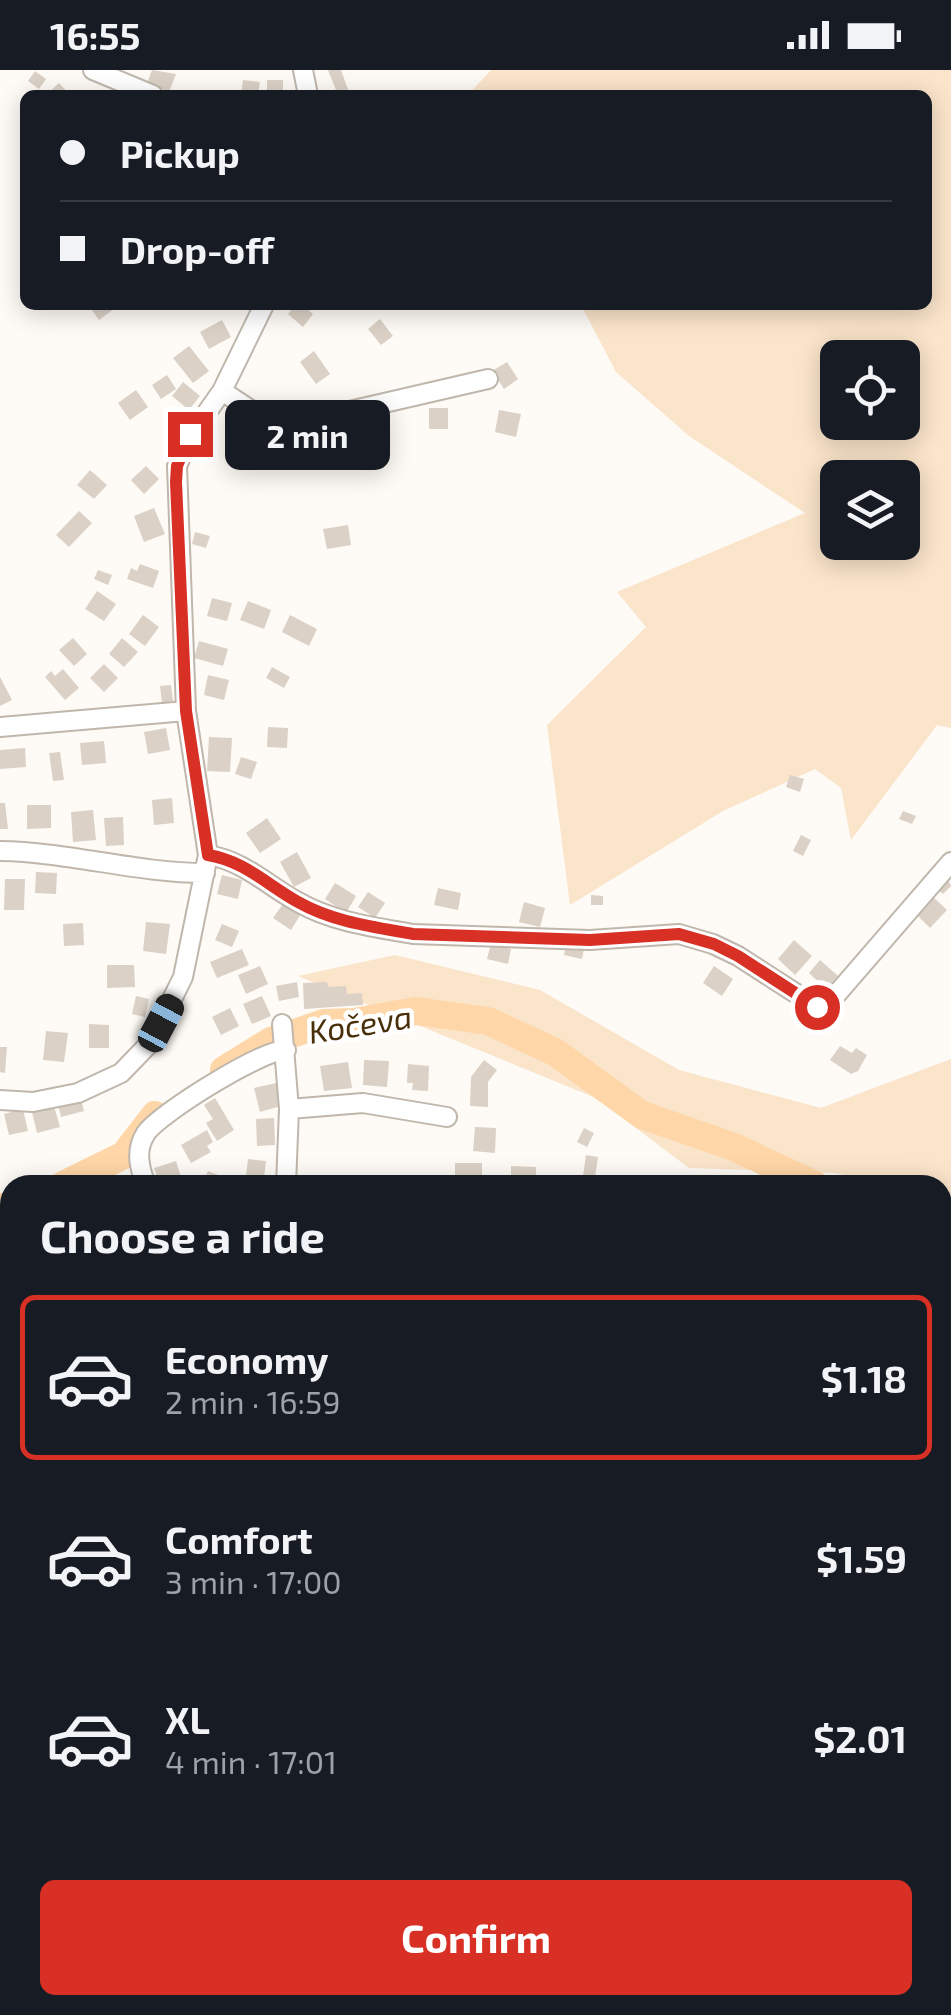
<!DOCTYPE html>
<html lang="en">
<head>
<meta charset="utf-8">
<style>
  :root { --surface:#171b24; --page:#242831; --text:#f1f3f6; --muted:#9ea1a6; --line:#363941; --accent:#d93025 }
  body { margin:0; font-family:"Exo 2",sans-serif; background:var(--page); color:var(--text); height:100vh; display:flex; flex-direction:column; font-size:38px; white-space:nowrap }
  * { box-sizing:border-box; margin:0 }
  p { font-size:32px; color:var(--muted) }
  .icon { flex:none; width:55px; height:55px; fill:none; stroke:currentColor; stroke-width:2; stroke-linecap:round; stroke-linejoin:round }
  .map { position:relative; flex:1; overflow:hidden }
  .sheet { position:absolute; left:0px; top:1105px; width:952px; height:840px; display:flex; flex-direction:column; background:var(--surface); border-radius:30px 30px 0 0; box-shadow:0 5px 25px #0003 }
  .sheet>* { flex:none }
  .hud { position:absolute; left:20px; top:20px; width:912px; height:220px; border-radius:15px; box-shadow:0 5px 25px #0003; display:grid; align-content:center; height:220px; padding:0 40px; background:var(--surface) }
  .fabs { position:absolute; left:820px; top:270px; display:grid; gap:20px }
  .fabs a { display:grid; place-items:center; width:100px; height:100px; border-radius:15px; background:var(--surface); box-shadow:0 5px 25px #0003; font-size:50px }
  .end { position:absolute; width:45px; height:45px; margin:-22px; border:12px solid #d93025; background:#fff; box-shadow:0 0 0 5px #fff }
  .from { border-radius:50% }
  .bubble { position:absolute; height:70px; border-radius:15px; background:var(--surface); box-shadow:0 5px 25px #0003; font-size:32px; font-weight:700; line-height:70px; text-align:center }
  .car { position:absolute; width:30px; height:60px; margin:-30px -15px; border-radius:12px; box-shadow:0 0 8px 2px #0007; background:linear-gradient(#222 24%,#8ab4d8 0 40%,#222 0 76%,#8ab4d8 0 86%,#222 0) }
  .hud b { display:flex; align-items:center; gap:35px; height:95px; font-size:38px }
  .hud b+b { border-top:2px solid var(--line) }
  .hud i { width:25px; height:25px; background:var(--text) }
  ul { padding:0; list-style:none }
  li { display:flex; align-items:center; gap:30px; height:165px; margin:0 20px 15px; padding:0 20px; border:5px solid transparent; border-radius:15px }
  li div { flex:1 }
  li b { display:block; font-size:38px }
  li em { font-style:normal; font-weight:700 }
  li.selected { border-color:var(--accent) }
  li>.icon { width:90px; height:90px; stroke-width:1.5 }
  h2 { padding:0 40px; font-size:45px; line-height:120px }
  .cta { display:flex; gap:20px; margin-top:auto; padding:20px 40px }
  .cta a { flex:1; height:115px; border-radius:15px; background:var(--accent); color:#fff; font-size:40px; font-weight:700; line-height:115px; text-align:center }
  .status { display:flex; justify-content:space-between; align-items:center; height:70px; padding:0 50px; background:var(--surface); direction:ltr }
  .status svg { height:28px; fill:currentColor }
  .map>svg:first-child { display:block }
</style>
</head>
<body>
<div class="status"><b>16:55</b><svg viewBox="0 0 49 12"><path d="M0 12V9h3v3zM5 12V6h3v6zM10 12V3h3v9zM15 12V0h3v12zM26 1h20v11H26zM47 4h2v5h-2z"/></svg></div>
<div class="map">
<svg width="951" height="1945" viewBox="0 0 951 1945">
  <rect width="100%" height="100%" fill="#fefaf5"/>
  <path fill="#fae4ca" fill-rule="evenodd" d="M491 0H951V658L937 655 851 770 841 718 815 699 723 741 570 835 547 655 646 557 617 522 805 443 689 366 616 302 581 235H928V25H468ZM838 288H902V352H838ZM838 408H902V472H838Z
    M395 885 540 920 679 1000 821 1038 951 989V1124L943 1122 942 1115H901L834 1103 689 1098 596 1028 298 906Z
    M951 1722V1846L943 1852 942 1724Z
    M709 1935H907L932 1944 707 1945Z"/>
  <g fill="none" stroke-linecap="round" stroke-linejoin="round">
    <path stroke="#fed6a7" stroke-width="28" d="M224 1000 271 971 324 953 354 952 416 941 488 951 555 982 642 1045 734 1077 815 1115
      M63 1115 124 1085 155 1045
      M0 1138 10 1135
      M942 1139 951 1143"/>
  </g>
  <path fill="#dbd1c6" d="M152 0 176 4 169 22 147 14Z
    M328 0H341L350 25H338Z
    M35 1 46 9 39 19 28 11Z
    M243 10 260 12 258 25H241Z
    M267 10H283V24H267Z
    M59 13 70 25H46Z
    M88 235H113L115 238 99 250Z
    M295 235H302L313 244 303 257 288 244Z
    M380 249 393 266 381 275 368 259Z
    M222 250 231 267 209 279 200 262Z
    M189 276 209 301 193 313 173 288Z
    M314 281 330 304 316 314 300 292Z
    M507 292 518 309 504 319 492 301Z
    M167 305 176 319 161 329 152 315Z
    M183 312 200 326 189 340 172 326Z
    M136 320 148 337 130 350 118 333Z
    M429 338H448V359H429Z
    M499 340 521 344 516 367 495 362Z
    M365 352 371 375 352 380 346 357Z
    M313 358 320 377 300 385 293 365Z
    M243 366 260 384 243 399 227 381Z
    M146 396 159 409 144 424 131 410Z
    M90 400 107 415 94 429 77 415Z
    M154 438 165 464 144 472 134 446Z
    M79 441 92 453 69 477 56 465Z
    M348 455 351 475 327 479 323 459Z
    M195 462 210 466 206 478 192 474Z
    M140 494 159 501 153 518 127 509 131 498 137 501Z
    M98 500 112 505 108 515 94 509Z
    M97 521 116 534 104 551 85 539Z
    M212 528 232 533 227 551 207 546Z
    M248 531 271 540 264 559 240 550Z
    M143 545 159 557 145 576 129 564Z
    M290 545 317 559 309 576 282 562Z
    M73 568 87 584 74 596 59 580Z
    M122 568 138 582 124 597 109 584Z
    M199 571 228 579 223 596 194 588Z
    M104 594 118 608 104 622 90 608Z
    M272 597 290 607 284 618 266 608Z
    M63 599 79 618 65 630 45 607 51 601 55 606Z
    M208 605 229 610 224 630 204 625Z
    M0 607 12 630 0 636Z
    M171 615 173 631 162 633 160 616Z
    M268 657 288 658 287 678 267 677Z
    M166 658 170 680 148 684 144 662Z
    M209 667 232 668 230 702 207 701Z
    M104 671 106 693 82 695 80 673Z
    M25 678 26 697 0 699V680Z
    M60 682 64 710 53 711 49 683Z
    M241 687 257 692 251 709 235 704Z
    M790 705 804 709 800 722 786 717Z
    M172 728 174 753 154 755 152 730Z
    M0 733H5L8 759H0Z
    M27 735H51V758L27 759Z
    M93 740 96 770 73 772 71 742Z
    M903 741 916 746 912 754 899 749Z
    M123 747 124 775 106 776 104 748Z
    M267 748 281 769 260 783 246 763Z
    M801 765 811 770 803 786 793 781Z
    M297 782 311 808 294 817 280 792Z
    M36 802 57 803 56 824 35 823Z
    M222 805 242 810 238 829 217 824Z
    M947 807 951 816 943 824 937 819Z
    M5 809H25L24 840H4Z
    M335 813 356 826 346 843 325 829Z
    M438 818 461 823 458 840 434 835Z
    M368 822 385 833 375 848 358 837Z
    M591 825 603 826V835H591Z
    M931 825 947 840 930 858 914 842Z
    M285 831 302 842 291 860 273 848Z
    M524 832 545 838 540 857 519 852Z
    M146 852 170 854 166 884 143 881Z
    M83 853 84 875 64 876 63 854Z
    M222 854 239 861 232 877 215 870Z
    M794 870 812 886 795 905 778 889Z
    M491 874 511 879 508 894 487 889Z
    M566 875 584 879 582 889 564 885Z
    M242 879 249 895 217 908 210 892Z
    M820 890 838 906 826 919 809 903Z
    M107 895H134L135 917 107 918Z
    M260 896 268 914 246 924 238 905Z
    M714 896 733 909 722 926 703 913Z
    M297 912 299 927 279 931 276 916Z
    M327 912 328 917 346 916 347 924 362 923 363 935 304 939 303 913Z
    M136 926 149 929 145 947 132 944Z
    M262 926 271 946 252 954 243 934Z
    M230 938 239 956 221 965 212 947Z
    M89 954 109 955V978H89Z
    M46 961 68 963 64 992 43 990Z
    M840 976 852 983 856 978 867 985 858 1001 851 1004 830 990Z
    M0 977H7L5 1003 0 1002Z
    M364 990 389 991 387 1017 363 1015Z
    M484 990 497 1000 488 1012V1037L470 1036 471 1007Z
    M348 992 352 1018 324 1021 320 996Z
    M408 994 429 996 428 1021 412 1020 413 1013H407Z
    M276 1013 281 1036 260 1042 254 1018Z
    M215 1028 234 1060 217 1071 206 1053 213 1049 204 1035Z
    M81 1029 84 1041 61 1047 58 1034Z
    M54 1036 60 1057 37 1063 32 1042Z
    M23 1039 28 1061 9 1065 4 1044Z
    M274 1048 275 1075 257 1076 256 1049Z
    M475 1057 496 1058 495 1083 473 1081Z
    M584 1058 594 1063 587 1077 577 1072Z
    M207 1060 213 1072 207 1076 211 1082 191 1093 181 1075Z
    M586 1085 598 1087 595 1107 583 1106Z
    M248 1089 266 1091 264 1108 246 1106Z
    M176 1091 183 1113 160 1115 154 1098Z
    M455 1093H482V1113H455Z
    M511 1096 536 1097V1115H511Z
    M208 1101 244 1115H202Z
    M951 1303V1346L942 1341V1317Z
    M8 1334 10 1338V1376L0 1359V1339Z
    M8 1553 10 1586 0 1589V1556Z
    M942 1582 951 1591V1617L947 1621 942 1616Z"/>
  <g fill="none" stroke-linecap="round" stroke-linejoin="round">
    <g stroke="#c0b7ac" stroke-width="22">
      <path id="minor" d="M93 0 153 25
        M303 0 308 25
        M222 321 269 352 289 355 488 309
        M0 657 186 641
        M0 781C69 782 136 803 205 803
        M208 785C244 791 267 815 298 832 333 852 374 857 413 864L590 870 679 864 713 874 738 886 817 937 835 926 951 792
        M282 954 289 1039 286 1115
        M0 1030 33 1032 78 1023 121 1003 151 972 183 907 208 785 186 641 177 396 191 365 222 321 264 235
        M289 1039 363 1033 447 1047
        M146 1115C139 1097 135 1080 146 1063 160 1043 263 979 286 980
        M0 1490 10 1491
        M0 1537 10 1529
        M942 1569 951 1580
        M0 1594H10
        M942 1698 951 1693
        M942 1752 951 1753
        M709 1935 713 1945"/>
    </g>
    <g stroke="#90652a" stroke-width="25">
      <path id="major" d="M0 1199 10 1196
        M942 1266 951 1270"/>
    </g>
    <use href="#minor" stroke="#fff" stroke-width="18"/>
    <use href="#major" stroke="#e2bb85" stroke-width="20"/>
  </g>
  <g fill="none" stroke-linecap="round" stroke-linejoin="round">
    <path stroke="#d93025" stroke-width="12" d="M190 364 177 396 176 412 186 641 208 785C245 791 267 815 298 832 333 852 374 857 413 864L590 870 679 864 714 874 738 886 817 937"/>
  </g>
  <g text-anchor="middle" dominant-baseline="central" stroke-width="9" stroke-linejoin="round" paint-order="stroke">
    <g font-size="32" font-style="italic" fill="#492f09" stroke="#fff">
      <text transform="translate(360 953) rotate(-9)">Kočeva</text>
    </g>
  </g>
</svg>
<div class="fabs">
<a><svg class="icon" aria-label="locate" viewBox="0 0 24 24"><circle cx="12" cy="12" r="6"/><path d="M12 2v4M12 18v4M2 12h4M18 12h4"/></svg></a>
<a><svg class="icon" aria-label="layers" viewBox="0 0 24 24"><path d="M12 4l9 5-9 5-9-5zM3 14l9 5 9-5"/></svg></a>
</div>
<i class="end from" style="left:817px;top:937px"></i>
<i class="end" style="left:190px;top:364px"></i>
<div class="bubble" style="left:225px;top:330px;width:165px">2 min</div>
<i class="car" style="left:161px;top:953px;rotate:28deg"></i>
<div class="hud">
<b><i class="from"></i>Pickup</b>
<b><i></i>Drop-off</b>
</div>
<section class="sheet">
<h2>Choose a ride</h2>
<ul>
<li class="selected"><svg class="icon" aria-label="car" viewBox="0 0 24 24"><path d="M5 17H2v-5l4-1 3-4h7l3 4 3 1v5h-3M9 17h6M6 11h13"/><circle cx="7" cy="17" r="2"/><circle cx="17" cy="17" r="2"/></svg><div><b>Economy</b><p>2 min · 16:59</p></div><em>$1.18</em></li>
<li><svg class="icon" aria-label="car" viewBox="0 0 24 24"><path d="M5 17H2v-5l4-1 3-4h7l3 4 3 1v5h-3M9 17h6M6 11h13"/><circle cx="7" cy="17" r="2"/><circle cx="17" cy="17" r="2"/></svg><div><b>Comfort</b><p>3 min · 17:00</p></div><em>$1.59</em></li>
<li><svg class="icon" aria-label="car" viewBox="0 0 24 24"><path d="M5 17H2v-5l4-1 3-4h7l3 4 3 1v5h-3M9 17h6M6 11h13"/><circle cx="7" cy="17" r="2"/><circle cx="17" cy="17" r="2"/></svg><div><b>XL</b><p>4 min · 17:01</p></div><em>$2.01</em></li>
</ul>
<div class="cta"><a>Confirm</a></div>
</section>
</div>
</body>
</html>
